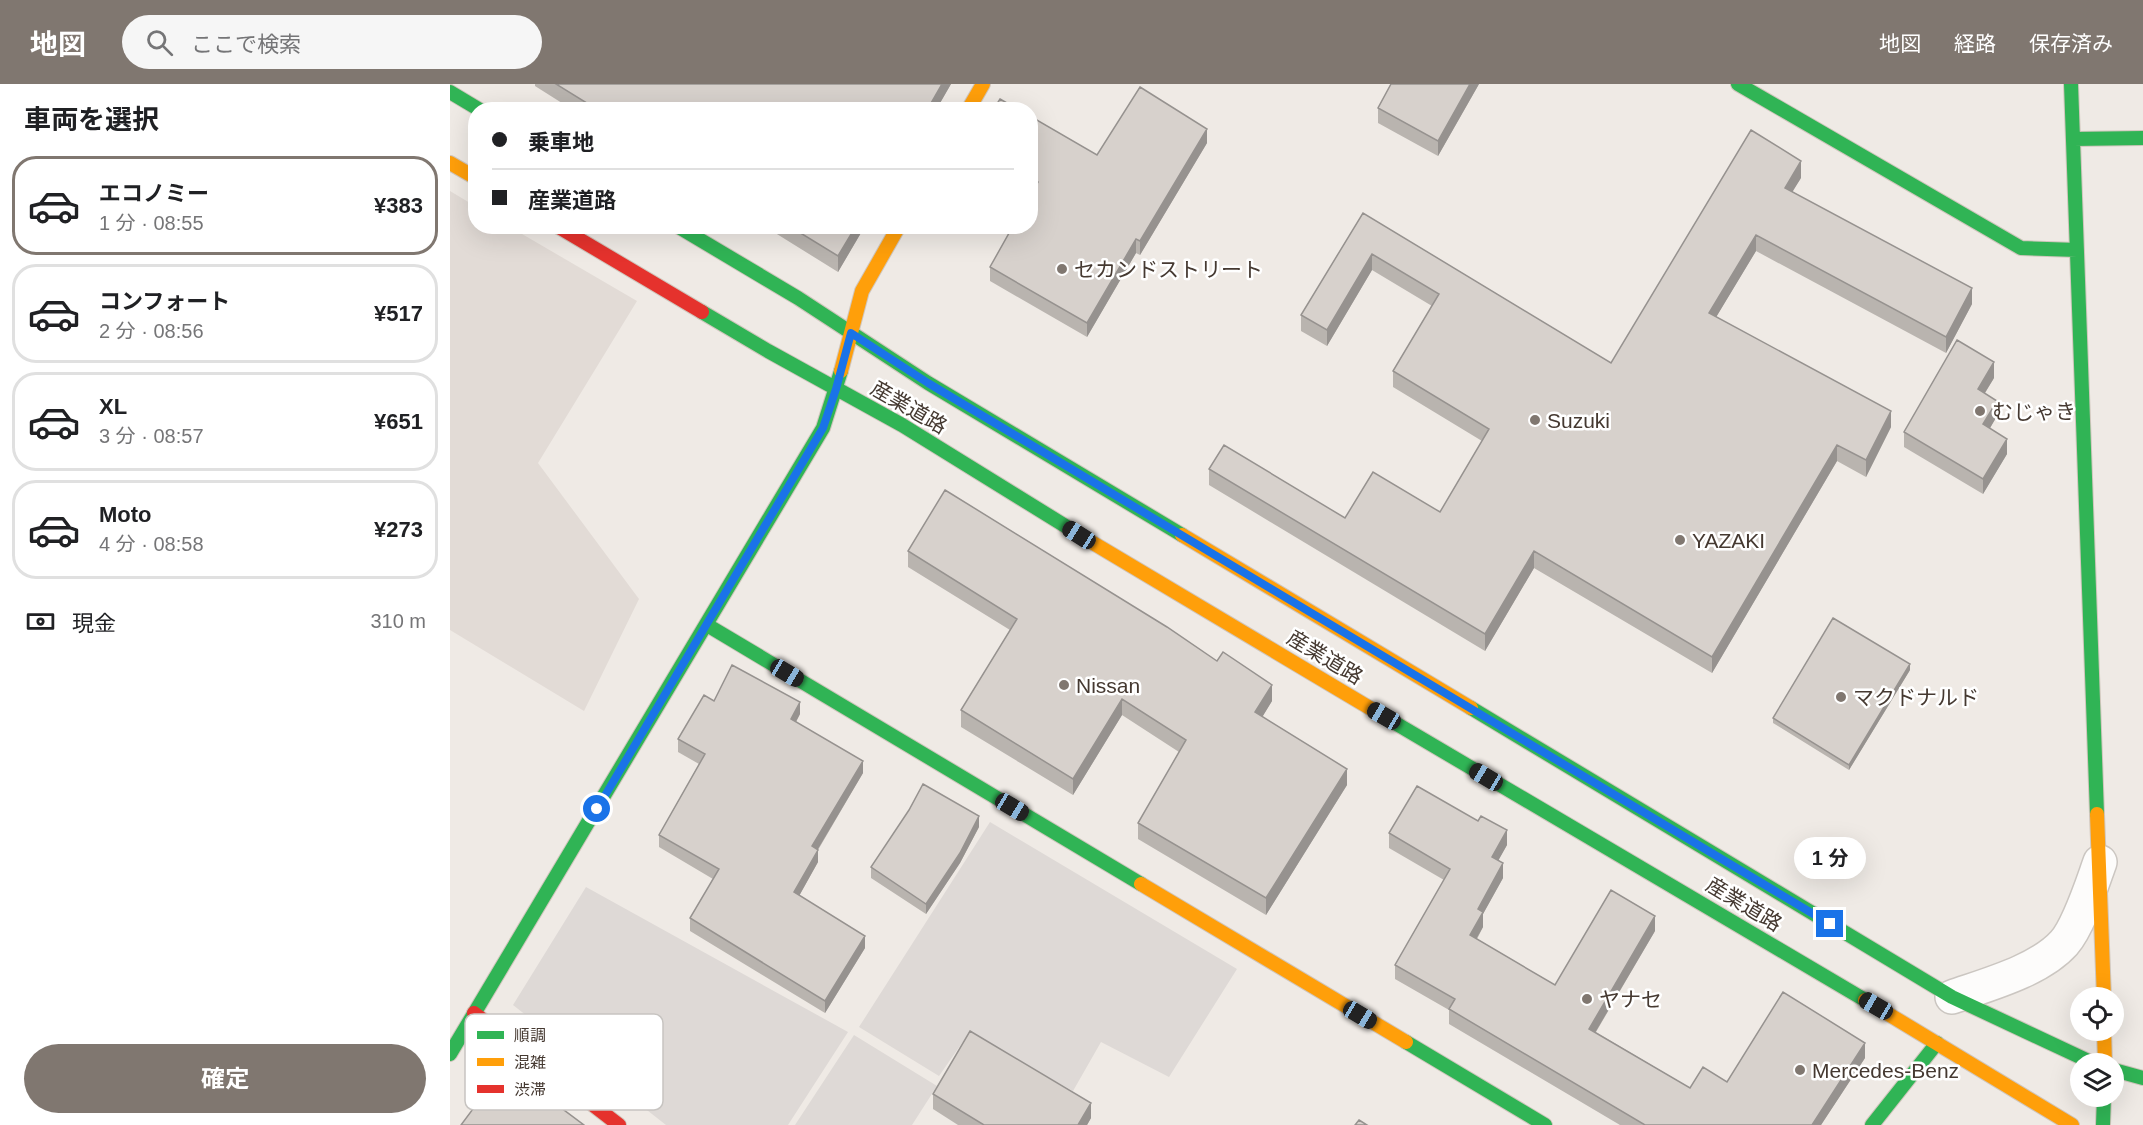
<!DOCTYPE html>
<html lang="ja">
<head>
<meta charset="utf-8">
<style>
  :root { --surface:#fff; --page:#f6f6f6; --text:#202124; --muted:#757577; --line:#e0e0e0; --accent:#807770 }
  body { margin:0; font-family:Arial,"Noto Sans JP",sans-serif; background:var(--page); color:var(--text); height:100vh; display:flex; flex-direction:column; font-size:22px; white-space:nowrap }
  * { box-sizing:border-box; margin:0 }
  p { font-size:20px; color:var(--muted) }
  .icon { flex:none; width:33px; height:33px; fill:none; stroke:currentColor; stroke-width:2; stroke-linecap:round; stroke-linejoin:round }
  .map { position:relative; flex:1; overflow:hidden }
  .drawer { display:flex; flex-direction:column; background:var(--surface); width:450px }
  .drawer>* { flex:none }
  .top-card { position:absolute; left:18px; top:18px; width:570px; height:132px; border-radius:24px; box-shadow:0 6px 24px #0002; display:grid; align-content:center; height:132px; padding:0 24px; background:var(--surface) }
  .controls { position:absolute; left:1620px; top:903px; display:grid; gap:12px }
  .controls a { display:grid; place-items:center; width:54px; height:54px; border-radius:50%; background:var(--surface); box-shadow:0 6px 24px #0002; font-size:30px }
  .end { position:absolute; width:27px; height:27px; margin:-14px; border:8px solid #1a73e8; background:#fff; box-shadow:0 0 0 3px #fff }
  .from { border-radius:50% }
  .bubble { position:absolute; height:42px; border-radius:21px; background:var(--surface); box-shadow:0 6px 24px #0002; font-size:20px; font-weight:700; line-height:42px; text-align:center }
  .car { position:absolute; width:18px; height:36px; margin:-18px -9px; border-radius:8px; box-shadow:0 0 4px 2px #0007; background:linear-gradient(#222 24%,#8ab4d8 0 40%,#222 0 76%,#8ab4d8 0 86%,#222 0) }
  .top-card b { display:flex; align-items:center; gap:21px; height:57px; font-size:22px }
  .top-card b+b { border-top:2px solid var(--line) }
  .top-card i { width:15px; height:15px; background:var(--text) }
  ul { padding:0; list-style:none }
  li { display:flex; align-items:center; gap:18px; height:99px; margin:0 12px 9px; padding:0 12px; border:3px solid var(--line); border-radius:24px }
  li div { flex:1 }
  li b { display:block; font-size:22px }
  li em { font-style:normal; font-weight:700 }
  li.active { border-color:var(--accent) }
  li>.icon { width:54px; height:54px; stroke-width:1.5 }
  h2 { padding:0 24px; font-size:27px; line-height:72px }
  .pay { display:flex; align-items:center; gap:15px; height:66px; padding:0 24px; font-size:22px }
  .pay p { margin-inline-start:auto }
  .button { display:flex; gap:12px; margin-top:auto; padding:12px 24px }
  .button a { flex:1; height:69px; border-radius:36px; background:var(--accent); color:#fff; font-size:24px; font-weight:700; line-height:69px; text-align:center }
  header { display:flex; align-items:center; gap:36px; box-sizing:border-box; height:84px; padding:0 30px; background:var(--accent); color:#fff }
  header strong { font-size:28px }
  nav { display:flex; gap:33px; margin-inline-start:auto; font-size:21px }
  .search { width:420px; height:54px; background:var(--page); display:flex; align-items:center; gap:15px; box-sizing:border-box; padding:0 21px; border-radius:33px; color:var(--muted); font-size:22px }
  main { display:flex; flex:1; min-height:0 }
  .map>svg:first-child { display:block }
</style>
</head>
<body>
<header>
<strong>地図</strong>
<div class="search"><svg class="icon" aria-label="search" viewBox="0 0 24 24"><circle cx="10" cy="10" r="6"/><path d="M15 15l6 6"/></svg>ここで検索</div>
<nav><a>地図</a><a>経路</a><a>保存済み</a></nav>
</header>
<main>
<section class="drawer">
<h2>車両を選択</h2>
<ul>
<li class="active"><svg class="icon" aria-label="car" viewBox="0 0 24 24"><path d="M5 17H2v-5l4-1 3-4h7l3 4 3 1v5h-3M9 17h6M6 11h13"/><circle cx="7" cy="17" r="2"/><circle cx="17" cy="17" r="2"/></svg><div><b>エコノミー</b><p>1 分 · 08:55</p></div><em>¥383</em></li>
<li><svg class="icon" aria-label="car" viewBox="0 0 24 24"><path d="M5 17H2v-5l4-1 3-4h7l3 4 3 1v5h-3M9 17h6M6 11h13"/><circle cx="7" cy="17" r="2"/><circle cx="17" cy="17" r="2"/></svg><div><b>コンフォート</b><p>2 分 · 08:56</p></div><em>¥517</em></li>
<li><svg class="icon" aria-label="car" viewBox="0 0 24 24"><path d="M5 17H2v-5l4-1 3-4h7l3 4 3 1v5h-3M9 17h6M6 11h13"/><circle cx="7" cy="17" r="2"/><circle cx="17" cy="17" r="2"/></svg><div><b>XL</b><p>3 分 · 08:57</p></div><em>¥651</em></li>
<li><svg class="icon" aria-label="car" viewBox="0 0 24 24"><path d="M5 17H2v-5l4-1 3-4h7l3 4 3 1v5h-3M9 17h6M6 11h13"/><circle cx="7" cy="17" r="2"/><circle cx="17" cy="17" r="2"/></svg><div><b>Moto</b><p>4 分 · 08:58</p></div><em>¥273</em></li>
</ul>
<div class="pay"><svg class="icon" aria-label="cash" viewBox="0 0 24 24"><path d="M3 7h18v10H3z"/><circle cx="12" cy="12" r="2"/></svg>現金<p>310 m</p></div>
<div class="button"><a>確定</a></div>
</section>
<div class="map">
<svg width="1693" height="1041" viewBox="0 0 1693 1041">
  <rect width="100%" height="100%" fill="#efeae5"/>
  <path fill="#e2dbd6" d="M0 107 25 122 26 142 60 143 187 217 88 379 189 515 134 627 0 546Z"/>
  <path fill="#ded9d6" d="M540 738 787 885 719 993 651 958 623 1007 519 949 489 992 409 943Z
    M136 803 398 948 338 1041H216L63 921Z
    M404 951 487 1002 462 1041H345Z"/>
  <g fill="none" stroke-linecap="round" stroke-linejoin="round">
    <g stroke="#cbc6c1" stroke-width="36">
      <path id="street" d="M1502 913C1536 901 1589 887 1614 859 1629 842 1642 800 1650 778"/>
    </g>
    <g stroke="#d0c6bc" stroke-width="16">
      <path id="fast" d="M1288 0 1571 164 1627 166
        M1621 0 1647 730
        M0 8 30 26
        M1623 55 1693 54
        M227 142 348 214 478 299 732 451
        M252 228 318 267 452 341 638 456
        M257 541 691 800
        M1021 624 1502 913 1645 980
        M940 636 1415 916
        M956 958 1095 1041
        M0 970 373 344 391 287
        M1664 986 1693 994
        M1422 1041 1487 959
        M1653 1041 1654 1012"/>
    </g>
    <g stroke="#d0c6bc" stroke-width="16">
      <path id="slow" d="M518 26 533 0
        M0 79 26 94
        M391 287 412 207 449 142
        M732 451 1021 624
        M638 456 940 636
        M1647 730 1654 914
        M691 800 956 958
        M1415 916 1622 1041
        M1654 946 1655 980"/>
    </g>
    <g stroke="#d0c6bc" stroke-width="16">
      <path id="jam" d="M107 142 252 228
        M24 929 169 1041"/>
    </g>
    <use href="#street" stroke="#fdfcfb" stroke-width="33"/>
    <use href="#fast" stroke="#30b455" stroke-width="14"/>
    <use href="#slow" stroke="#ff9f0a" stroke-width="14"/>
    <use href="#jam" stroke="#e5322d" stroke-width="14"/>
  </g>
  <path fill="#b9b4af" d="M85 0H501L486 26H123L85 2Z
    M941 0H1029L988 72 928 39V24Z
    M580 32 647 71 757 59 690 171 686 169 637 253 540 197V183L583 108 580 107Z
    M1351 94 1342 107 1522 220 1496 269 1306 167 1266 233 1441 343 1416 393 1387 377 1262 589 1084 484 1035 567 759 401V385L895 434 990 428 1032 357 943 303V287L982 222 922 186 877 262 851 247V231L913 129 1161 279Z
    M314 142H415L388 188Z
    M1544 294 1535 309 1547 332 1540 344 1557 370 1533 410 1454 363V348Z
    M458 467 822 617 812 633 897 701 816 831 688 755V739L729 668 672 631 623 711 511 643V626L560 546 458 483Z
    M1460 586 1399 686 1323 639V634Z
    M350 630 346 638 413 689 368 766V778L349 812 415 864 375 929 240 847V834L263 795 209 763V751L249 680 228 668V655Z
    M529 743 510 779 476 830 421 794V783Z
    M939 749 1057 761 1048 776 1053 794 1033 830V843L1027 855 1105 901 1205 847 1146 948 1240 1004 1277 998 1415 974 1371 1041H1170L999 940V926L945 895V881L994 796 939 764Z
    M483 1010 641 1034 637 1041H508L483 1025Z"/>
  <path fill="#96928f" d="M492 0H501L486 26H477Z
    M1020 0H1029L988 72V57Z
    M757 45V59L690 171V157Z
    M1351 77V94L1335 120V104Z
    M406 142H415L388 188V172Z
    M1306 151V167L1259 245V229Z
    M686 155V169L637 253V239Z
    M922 170V186L877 262V246Z
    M1522 204V220L1496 269V253Z
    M1544 278V294L1528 320V305Z
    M1547 317V332L1533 356V340Z
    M1441 327V343L1416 393V376Z
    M1557 355V370L1533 410V395Z
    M1387 361V377L1262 589V573Z
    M1084 467V484L1035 567V550Z
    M1460 580V586L1399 686V681Z
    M822 601V617L805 645V628Z
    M672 615V631L623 711V695Z
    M350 618V630L341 647V635Z
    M413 677V689L362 775V762Z
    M897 685V701L816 831V814Z
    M529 732V743L510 779 476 830V820Z
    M1057 746V761L1042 788V773Z
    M368 766V778L344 821V808Z
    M1053 779V794L1033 830V843L1020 866V851L1028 825Z
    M1205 832V847L1139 959V945Z
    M415 852V864L375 929V917Z
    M1415 959V974L1371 1041H1362Z
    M641 1019V1034L637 1041H628Z"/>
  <path fill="#d7d1cc" stroke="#96928f" stroke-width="1.5" d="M106 0H492L477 26H148Z
    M941 0H1020L988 57 928 24Z
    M690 3 757 45 690 157 686 155 637 239 540 183 563 142H580V112L588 98 580 94V32L647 71Z
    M550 15 569 26H543Z
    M1301 46 1351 77 1335 104 1522 204 1496 253 1306 151 1259 229 1441 327 1416 376 1387 361 1262 573 1084 467 1035 550 759 385 774 361 895 434 923 388 990 428 1039 345 943 287 989 210 922 170 877 246 851 231 913 129 1161 279Z
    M339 142H406L388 172Z
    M1507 256 1544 278 1528 305 1547 317 1533 340 1557 355 1533 395 1454 348Z
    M495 406 717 543 767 577 773 568 822 601 805 628 897 685 816 814 688 739 736 656 672 615 623 695 511 626 567 535 458 467Z
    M1383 534 1460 580 1399 681 1323 634Z
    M282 581 350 618 341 635 413 677 362 762 368 766 344 808 415 852 375 917 240 834 269 785 209 751 255 670 228 655 254 611 264 617Z
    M473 700 529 732 510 769 476 820 421 783 459 726Z
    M967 702 1028 737 1031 732 1057 746 1042 773 1053 779 1028 825 1033 828 1020 851 1105 901 1161 806 1205 832 1139 945 1240 1004 1253 983 1277 998 1333 908 1415 959 1362 1041H1195L999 925 1005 915 945 881 1000 785 939 749Z
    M520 947 641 1019 628 1041H534L483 1010Z
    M55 982 134 1041H11Z
    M909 1036 917 1041H905Z"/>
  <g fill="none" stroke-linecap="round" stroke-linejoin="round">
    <path stroke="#1a73e8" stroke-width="8" d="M147 725 373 344 386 305 401 249 478 299 1380 840"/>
  </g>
  <g fill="#807770" stroke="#fff" stroke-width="2">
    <circle cx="612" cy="185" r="6"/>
    <circle cx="1530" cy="327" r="6"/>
    <circle cx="1085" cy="336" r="6"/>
    <circle cx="1230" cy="456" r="6"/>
    <circle cx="614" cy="601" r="6"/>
    <circle cx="1391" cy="613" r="6"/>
    <circle cx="1137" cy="915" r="6"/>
    <circle cx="1350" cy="986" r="6"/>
  </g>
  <g text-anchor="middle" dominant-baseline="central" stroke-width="5" stroke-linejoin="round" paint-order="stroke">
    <g font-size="21" fill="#453931" stroke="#fff" text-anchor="start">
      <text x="624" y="185">セカンドストリート</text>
      <text x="1542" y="327">むじゃき</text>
      <text x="1097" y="336">Suzuki</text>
      <text x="1242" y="456">YAZAKI</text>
      <text x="626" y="601">Nissan</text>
      <text x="1403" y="613">マクドナルド</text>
      <text x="1149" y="915">ヤナセ</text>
      <text x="1362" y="986">Mercedes-Benz</text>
    </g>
    <g font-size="21" fill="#453931" stroke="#fff">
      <text transform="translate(459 323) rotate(30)">産業道路</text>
      <text transform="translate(875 573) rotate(31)">産業道路</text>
      <text transform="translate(1294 820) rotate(31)">産業道路</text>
    </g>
  </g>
  <rect x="15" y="930" width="198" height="96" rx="9" fill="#fff" stroke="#c7c4c1" stroke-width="1.5"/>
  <rect x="27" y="947" width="27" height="8" fill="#30b455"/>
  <rect x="27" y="974" width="27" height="8" fill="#ff9f0a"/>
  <rect x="27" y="1001" width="27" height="8" fill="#e5322d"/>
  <g font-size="16" fill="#453931">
    <text x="64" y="957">順調</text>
    <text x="64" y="984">混雑</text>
    <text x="64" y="1011">渋滞</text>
  </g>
</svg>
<div class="controls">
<a><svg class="icon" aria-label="locate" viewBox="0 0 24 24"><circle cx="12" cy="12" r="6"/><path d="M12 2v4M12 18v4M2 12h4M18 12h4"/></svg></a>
<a><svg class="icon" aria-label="layers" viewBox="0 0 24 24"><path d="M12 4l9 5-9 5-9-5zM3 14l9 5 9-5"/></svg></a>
</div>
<i class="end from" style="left:147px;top:725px"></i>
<i class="end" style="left:1380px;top:840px"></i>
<div class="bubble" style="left:1344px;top:753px;width:72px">1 分</div>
<i class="car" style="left:629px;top:451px;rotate:302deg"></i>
<i class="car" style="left:337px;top:589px;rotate:121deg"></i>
<i class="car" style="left:934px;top:632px;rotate:300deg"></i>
<i class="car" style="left:1036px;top:693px;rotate:301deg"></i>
<i class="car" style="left:562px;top:723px;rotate:121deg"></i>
<i class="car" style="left:1426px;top:922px;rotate:300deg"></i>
<i class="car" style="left:910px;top:931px;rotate:121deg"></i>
<div class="top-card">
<b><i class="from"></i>乗車地</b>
<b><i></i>産業道路</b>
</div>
</div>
</main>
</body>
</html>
